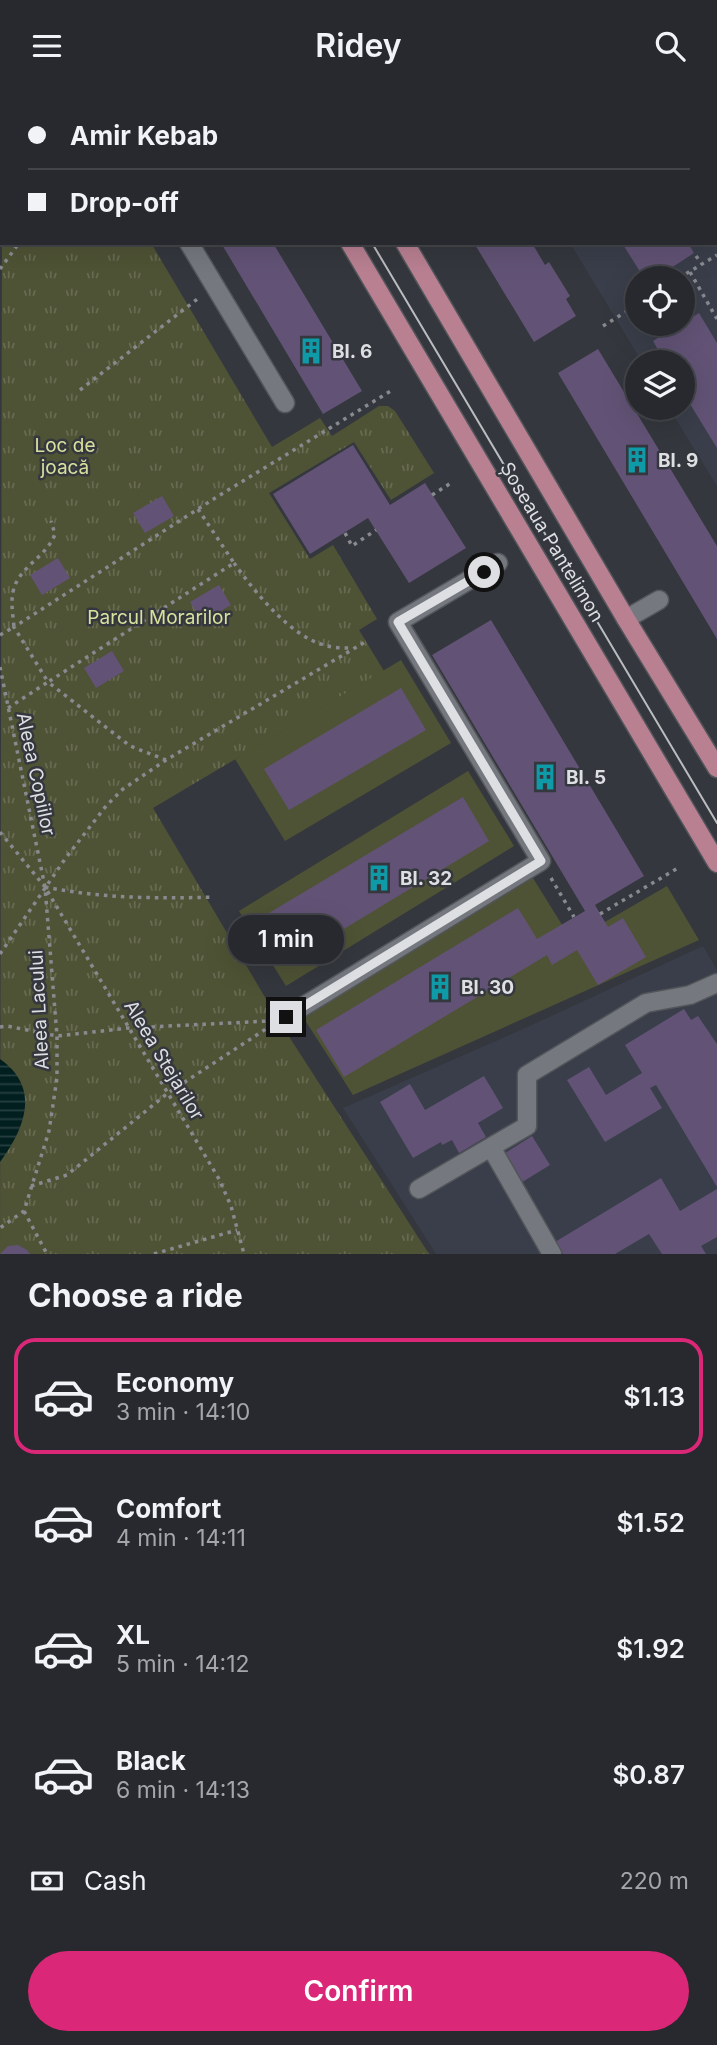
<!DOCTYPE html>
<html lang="en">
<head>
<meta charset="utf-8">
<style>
  :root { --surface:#27292e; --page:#2f3136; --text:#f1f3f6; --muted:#a4a6aa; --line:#43454a; --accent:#db2777 }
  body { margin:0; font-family:Inter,sans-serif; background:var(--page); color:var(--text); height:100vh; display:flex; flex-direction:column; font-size:26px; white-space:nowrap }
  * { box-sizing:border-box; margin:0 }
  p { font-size:23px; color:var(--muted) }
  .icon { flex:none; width:38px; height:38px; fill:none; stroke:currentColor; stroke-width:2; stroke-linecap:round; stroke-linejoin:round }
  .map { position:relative; height:1163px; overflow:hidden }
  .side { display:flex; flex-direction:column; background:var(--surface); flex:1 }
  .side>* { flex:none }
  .top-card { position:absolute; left:0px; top:0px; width:718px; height:154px; box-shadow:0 7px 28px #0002,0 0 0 2px var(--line); display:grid; align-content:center; height:154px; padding:0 28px; background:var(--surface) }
  .tools { position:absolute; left:625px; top:175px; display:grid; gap:14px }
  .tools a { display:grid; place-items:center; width:70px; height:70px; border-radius:50%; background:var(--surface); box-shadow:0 7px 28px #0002,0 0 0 2px var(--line); font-size:35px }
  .end { position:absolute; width:32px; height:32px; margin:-16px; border:9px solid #dddfe3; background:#111; box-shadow:0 0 0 4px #111 }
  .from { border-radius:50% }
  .bubble { position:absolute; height:49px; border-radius:24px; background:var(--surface); box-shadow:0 7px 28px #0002,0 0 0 2px var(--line); font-size:23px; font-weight:600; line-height:49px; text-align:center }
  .top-card b { display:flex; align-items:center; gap:24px; height:66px; font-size:26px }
  .top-card b+b { border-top:2px solid var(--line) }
  .top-card i { width:18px; height:18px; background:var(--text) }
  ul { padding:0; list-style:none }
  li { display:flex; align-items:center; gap:21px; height:116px; margin:0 14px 10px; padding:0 14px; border:4px solid transparent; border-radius:21px }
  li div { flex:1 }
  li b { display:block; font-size:26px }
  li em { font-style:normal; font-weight:600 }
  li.on { border-color:var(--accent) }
  li>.icon { width:63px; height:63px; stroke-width:1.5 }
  h2 { padding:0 28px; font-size:32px; line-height:84px }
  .pay { display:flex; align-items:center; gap:18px; height:77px; padding:0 28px; font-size:26px }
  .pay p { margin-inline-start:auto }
  .action { display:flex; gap:14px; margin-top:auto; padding:14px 28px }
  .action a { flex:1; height:80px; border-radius:42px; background:var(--accent); color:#fff; font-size:28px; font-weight:600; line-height:80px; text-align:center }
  header { display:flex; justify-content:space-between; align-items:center; height:91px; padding:0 28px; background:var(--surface); font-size:32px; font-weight:600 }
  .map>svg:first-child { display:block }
</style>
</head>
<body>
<header><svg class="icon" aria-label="menu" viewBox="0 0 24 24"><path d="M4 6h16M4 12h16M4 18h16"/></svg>Ridey<svg class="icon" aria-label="search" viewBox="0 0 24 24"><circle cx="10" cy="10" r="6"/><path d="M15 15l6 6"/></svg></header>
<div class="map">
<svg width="717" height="1163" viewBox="0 0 717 1163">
  <defs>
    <pattern id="park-tufts" width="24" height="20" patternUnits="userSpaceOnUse" patternTransform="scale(1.75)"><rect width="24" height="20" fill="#4f5335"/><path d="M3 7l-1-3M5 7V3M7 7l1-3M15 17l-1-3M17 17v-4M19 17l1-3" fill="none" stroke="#686b52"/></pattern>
    <pattern id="water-rules" width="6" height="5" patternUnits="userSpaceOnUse" patternTransform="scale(1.75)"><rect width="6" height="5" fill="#021f20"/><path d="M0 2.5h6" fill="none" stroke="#263f40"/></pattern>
  </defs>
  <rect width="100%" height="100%" fill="#34373d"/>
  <path fill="#393e4a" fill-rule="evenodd" d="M670 0H717V395L669 317H682V271H642L570 152H716V2H666ZM637 187H682V233H637Z
    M703 855 717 879V1163H436L343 1017 523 938Z"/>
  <path fill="url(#park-tufts)" d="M2 120V152H151L272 356 320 327 332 345 379 315H388L395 320 434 382 391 409 354 351 269 402 310 468 333 454 377 528 359 539 384 580 153 717 279 930 429 1163H0Z"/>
  <path fill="#4f5335" d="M401 569 451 652 285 750 235 668Z
    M468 680 514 755 286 895 239 820Z
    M533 787 572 850 667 795 699 849 353 1004 303 926Z"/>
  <path fill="url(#water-rules)" d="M0 968C41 997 25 1037 0 1071Z"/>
  <path fill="#625376" d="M221 152H273L362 300 323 323Z
    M474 152H532L545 174 549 171 570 205 566 208 576 225 534 251Z
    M622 152H688L694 162 665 181 667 185 663 187H644Z
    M699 222 717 252V357L682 300V271H665L653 250Z
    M598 258 717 455V548L558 282Z
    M353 354 390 414 425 392 466 457 409 492 368 427 310 463 273 403Z
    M162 405 174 425 145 442 133 422Z
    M58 467 70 487 42 504 30 484Z
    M219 494 231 514 202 531 190 511Z
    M491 529 644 785 595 814 608 836 623 827 646 866 598 894 577 859 552 874 547 864 344 986 316 939 518 817 537 848 585 820 432 564Z
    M112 560 124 580 96 597 84 577Z
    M401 597 426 639 289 719 264 678Z
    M463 706 489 750 286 873 259 828Z
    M684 918 691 929 698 925 717 953V1096L656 994 650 997 662 1017 605 1051 567 989 589 976 606 1004 642 982 625 954Z
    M484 985 503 1017 478 1032 486 1046 459 1062 452 1049 442 1054 441 1051 413 1067 380 1011 410 993 425 1019Z
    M532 1045 550 1074 519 1093 502 1064Z
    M661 1087 680 1120 717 1098V1146L701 1155 706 1163H662L649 1143 615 1163H563L555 1151Z
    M18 1154 27 1159 30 1163H0L8 1155Z"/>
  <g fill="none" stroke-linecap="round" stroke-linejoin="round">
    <g stroke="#525559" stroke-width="21">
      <path id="minor" d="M149 2 151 0
        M189 152 285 312
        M626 528 659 509
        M286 926 541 770 398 531 498 472
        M491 1056 552 1163
        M419 1098 527 1035V984L646 912 690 904 717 892"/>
    </g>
    <g stroke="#525559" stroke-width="21">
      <path id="major" d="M260 0 261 2
        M317 0 318 2
        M350 152 717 772
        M405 152 626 528 717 677"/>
    </g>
    <path stroke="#888a8f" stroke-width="3.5" stroke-dasharray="3.5 5" stroke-linecap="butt" d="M653 2 657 0
      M696 165 702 173
      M0 178 19 152
      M690 181 717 228
      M679 187 717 164
      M603 235 637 214
      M80 299 200 206
      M432 404 451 392
      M198 418 234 472 48 591 14 536 198 418 220 404 394 298
      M345 442 352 455 376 439
      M234 472C254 500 290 545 324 554 333 557 343 557 352 557
      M0 544 14 536C13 523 10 510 14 497 21 475 47 465 55 443L51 430
      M0 576 45 796 219 1088 231 1115 244 1163
      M8 617 48 591 130 655 166 669
      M0 741 45 796 57 945V987L49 1040 24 1120 0 1137
      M551 787 574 826
      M45 796C100 807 157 808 213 806
      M600 823 678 777
      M0 863 65 768 106 715 123 698 166 669 365 551
      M0 936 7 935 57 945 129 937 269 930
      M31 1095 67 1084 168 1002 272 934
      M24 1120 47 1163
      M154 1163 237 1139"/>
    <use href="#minor" stroke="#75797f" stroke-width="18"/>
    <use href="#major" stroke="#b98092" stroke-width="18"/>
    <path stroke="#babcc0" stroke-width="2" d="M294 0 295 2
      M372 152 717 732"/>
  </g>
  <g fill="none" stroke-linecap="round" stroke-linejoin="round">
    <path stroke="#dddfe3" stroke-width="9" d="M286 926 541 770 398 531 484 481"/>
  </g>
  <defs>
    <g id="building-bare" transform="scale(2.1)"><path d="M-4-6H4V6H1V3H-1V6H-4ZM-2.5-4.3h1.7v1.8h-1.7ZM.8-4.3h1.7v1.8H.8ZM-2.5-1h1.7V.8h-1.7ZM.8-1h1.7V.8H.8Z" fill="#0f9aa8" stroke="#34373d" stroke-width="2.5" paint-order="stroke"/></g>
  </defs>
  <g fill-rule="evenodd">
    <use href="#building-bare" x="311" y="260"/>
    <use href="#building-bare" x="637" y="369"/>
    <use href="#building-bare" x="545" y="686"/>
    <use href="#building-bare" x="379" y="787"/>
    <use href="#building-bare" x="440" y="896"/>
  </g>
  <g text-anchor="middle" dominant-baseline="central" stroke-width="5" stroke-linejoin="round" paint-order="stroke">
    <g font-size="19" font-weight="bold" fill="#dddfe3" stroke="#34373d" text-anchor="start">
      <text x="332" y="260">Bl. 6</text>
      <text x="658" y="369">Bl. 9</text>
      <text x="566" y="686">Bl. 5</text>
      <text x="400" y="787">Bl. 32</text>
      <text x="461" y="896">Bl. 30</text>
    </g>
    <g font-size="19" fill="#d7e09d" stroke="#34373d">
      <text x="65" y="354">Loc de<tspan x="65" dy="22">joacă</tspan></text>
      <text x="159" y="526">Parcul Morarilor</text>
    </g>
    <g font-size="19" fill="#dddfe3" stroke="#34373d">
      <text transform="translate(552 451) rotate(59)">Șoseaua Pantelimon</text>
      <text transform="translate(36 683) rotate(78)">Aleea Copiilor</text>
      <text transform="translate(39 919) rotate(-93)">Aleea Lacului</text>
      <text transform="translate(164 969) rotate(59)">Aleea Stejarilor</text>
    </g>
  </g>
</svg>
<div class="tools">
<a><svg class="icon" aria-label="locate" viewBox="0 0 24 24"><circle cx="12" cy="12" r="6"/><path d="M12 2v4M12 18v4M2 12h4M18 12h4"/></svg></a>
<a><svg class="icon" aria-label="layers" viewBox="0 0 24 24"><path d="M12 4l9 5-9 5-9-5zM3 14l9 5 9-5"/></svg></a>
</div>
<i class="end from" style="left:484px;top:481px"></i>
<i class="end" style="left:286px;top:926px"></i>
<div class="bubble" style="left:228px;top:824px;width:116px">1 min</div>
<div class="top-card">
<b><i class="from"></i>Amir Kebab</b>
<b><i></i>Drop-off</b>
</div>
</div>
<section class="side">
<h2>Choose a ride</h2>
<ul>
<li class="on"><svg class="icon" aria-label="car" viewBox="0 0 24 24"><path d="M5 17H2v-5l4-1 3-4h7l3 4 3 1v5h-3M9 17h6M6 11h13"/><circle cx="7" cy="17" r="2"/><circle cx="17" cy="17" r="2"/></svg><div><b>Economy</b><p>3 min · 14:10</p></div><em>$1.13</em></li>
<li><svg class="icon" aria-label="car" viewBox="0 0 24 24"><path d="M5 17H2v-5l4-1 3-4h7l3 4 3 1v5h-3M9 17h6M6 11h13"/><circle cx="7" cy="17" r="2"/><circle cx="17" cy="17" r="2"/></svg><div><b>Comfort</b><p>4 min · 14:11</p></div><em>$1.52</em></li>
<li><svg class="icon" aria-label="car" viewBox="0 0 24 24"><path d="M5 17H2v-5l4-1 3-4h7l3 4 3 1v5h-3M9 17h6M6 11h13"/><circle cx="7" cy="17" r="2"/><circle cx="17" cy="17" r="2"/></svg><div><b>XL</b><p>5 min · 14:12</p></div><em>$1.92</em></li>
<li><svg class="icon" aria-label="car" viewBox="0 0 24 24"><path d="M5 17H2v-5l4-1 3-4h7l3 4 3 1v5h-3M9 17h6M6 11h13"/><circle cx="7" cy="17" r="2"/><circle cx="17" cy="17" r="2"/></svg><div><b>Black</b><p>6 min · 14:13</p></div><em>$0.87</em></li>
</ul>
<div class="pay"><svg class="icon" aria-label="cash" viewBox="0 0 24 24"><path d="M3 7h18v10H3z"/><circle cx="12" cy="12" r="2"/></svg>Cash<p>220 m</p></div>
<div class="action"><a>Confirm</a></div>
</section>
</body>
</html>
